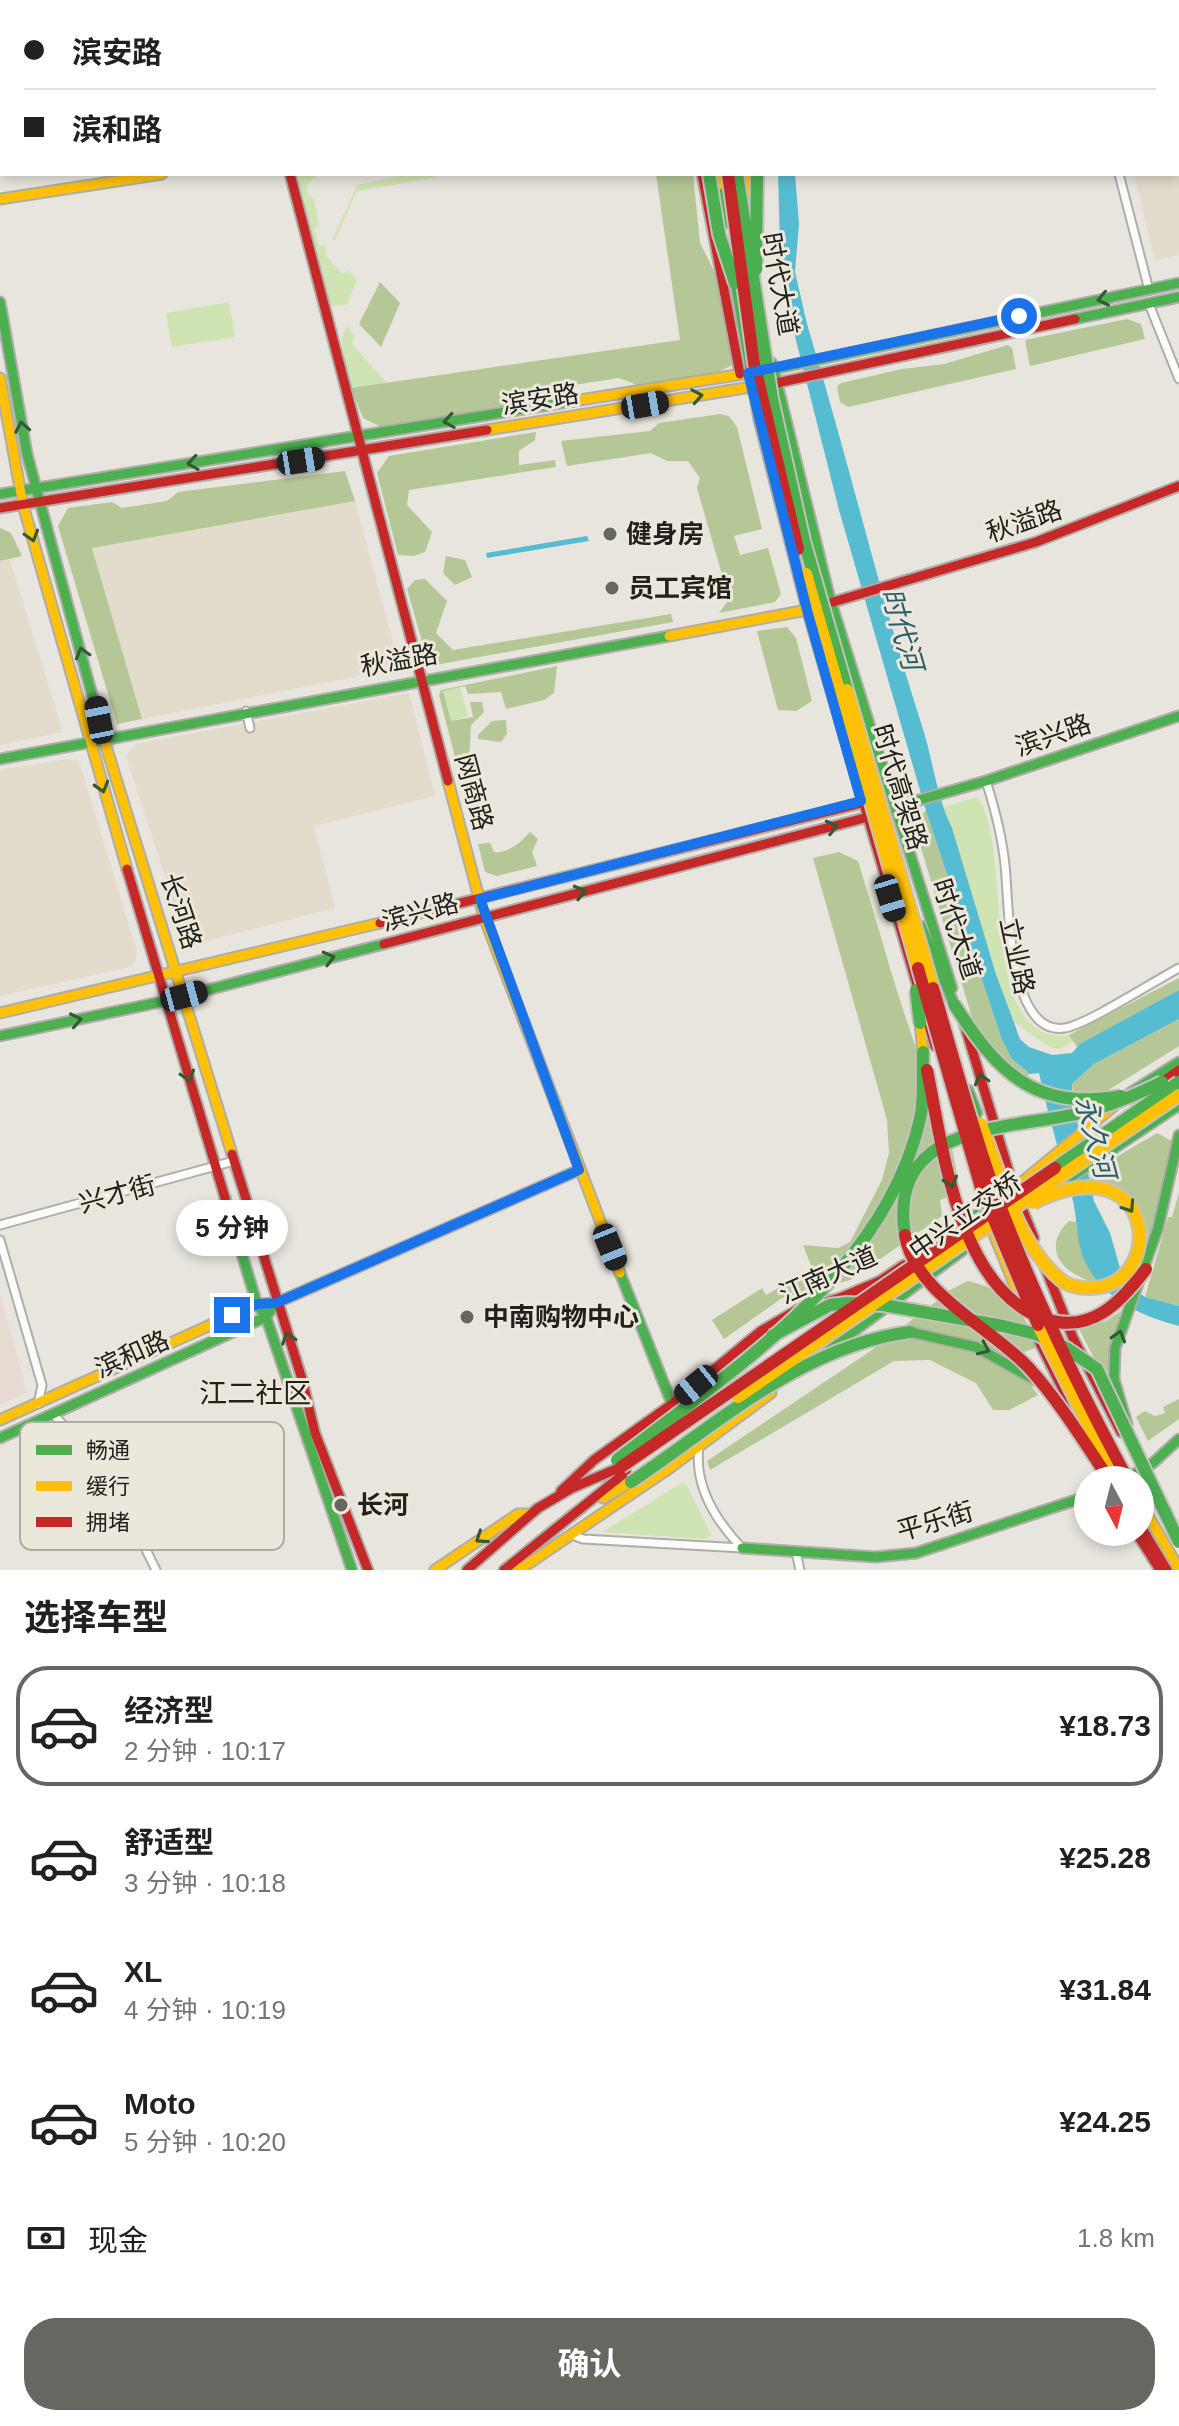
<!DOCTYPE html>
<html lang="zh">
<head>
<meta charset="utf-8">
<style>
  :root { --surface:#fff; --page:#f2f2f2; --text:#202124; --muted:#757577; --line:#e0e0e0; --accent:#686661 }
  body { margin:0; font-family:Helvetica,"Noto Sans SC",sans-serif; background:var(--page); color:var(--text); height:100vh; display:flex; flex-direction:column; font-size:30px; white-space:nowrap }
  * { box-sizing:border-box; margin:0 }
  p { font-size:26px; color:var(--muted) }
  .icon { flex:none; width:44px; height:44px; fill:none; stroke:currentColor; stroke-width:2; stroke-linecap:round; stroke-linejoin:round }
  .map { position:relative; height:1570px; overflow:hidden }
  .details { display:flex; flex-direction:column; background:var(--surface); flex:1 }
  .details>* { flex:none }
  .banner { position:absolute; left:0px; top:0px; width:1180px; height:176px; box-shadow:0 4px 12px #0003; display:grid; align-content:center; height:176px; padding:0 24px; background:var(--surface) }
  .needle { width:52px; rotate:173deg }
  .tools { position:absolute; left:1074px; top:1466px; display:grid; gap:16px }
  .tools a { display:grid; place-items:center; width:80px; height:80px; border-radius:50%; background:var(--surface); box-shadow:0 4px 12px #0003; font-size:40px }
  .end { position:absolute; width:36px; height:36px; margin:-18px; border:10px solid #1a73e8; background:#fff; box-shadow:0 0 0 4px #fff }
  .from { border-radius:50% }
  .bubble { position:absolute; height:56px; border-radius:28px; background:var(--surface); box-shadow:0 4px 12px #0003; font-size:26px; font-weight:700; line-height:56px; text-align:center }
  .car { position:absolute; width:24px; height:48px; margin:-24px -12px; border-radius:10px; box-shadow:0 0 6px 2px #0007; background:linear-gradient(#222 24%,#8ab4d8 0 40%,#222 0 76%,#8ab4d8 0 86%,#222 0) }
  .banner b { display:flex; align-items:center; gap:28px; height:76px; font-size:30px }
  .banner b+b { border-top:2px solid var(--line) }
  .banner i { width:20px; height:20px; background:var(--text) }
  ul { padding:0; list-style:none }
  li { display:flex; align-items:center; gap:24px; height:120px; margin:0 16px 12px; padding:0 8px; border:4px solid transparent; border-radius:32px }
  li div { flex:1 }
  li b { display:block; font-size:30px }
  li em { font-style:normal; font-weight:700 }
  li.selected { border-color:var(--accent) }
  li>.icon { width:72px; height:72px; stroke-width:1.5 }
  h2 { padding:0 24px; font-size:36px; line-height:96px }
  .pay { display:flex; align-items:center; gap:20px; height:88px; padding:0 24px; font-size:30px }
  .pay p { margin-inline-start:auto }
  .cta { display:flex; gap:16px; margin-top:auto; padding:16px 24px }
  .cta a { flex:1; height:92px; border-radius:32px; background:var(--accent); color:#fff; font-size:32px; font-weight:700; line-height:92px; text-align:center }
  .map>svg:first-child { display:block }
</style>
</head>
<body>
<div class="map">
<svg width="1179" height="1570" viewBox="0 0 1179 1570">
  <rect width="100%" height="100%" fill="#e8e5de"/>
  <path fill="#e3dccd" d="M1179 39V255L1155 260 1134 174H1178Z
    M355 501 400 668 142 719 92 548Z
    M10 560 63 732 0 745V561Z
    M409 693 435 796 314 826 335 908 194 944 185 939 126 756 136 744Z
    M67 759 79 761 137 952 135 961 130 967 0 996V770Z"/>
  <path fill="#e7dad0" d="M0 1293 27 1393 0 1405Z"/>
  <path fill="#d0e3b2" d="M297 174H319L306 185 308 194 314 200 319 226 314 228 319 246 325 245 327 257 343 274 348 270 357 279 347 305 331 306Z
    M410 174H434V178L357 191 335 240H332L357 185Z
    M229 302 235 337 172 347 166 313Z
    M347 326 355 336 352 344 387 383 351 388 341 339Z
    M460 687 468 716 451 721 443 691Z
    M977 797C1015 843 974 1047 1069 1035L1073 1041 1060 1049 1049 1047 1012 1020 942 808Z
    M682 1483 687 1485 711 1535 706 1539 602 1532Z"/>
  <path fill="#b5c796" d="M656 174H693L700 243 719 281 737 363 718 372 640 386 619 378 561 387 550 401 381 427 363 418 351 388 680 340Z
    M380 282 400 303 381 347 359 324Z
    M1127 319 1141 324 1145 339 1030 366 1025 340Z
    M1008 345 1012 348 1016 369 848 407 840 402 837 387 841 383 902 369 944 364Z
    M720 414 729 416 737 427 762 529 734 536 740 555 768 548 781 594 775 602 719 613 729 599 697 488 700 478 688 461H667L651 453 567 466 561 441 650 431 659 423Z
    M536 432 535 440 519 451V465L555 460 556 467 409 490 407 505 432 532 425 552 414 556 398 555 377 473 389 456Z
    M345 471 355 501 92 548 142 719 117 724 58 526 68 508 112 502 122 508 167 501 178 492Z
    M0 528 11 533 22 556 0 561Z
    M446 556 465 560 472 577 455 585 443 573Z
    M425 579 447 601 436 633 453 650 671 614 673 622 429 666 407 589 415 580Z
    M787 627 796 638 812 701 796 711 778 710 757 631Z
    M557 666 554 693 544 700 506 709 501 692 468 694 465 686 443 691 451 721 473 717 470 702H482L484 712 471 725 468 780H461L439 695 441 690Z
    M506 720 507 734 501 742 478 739V735L492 721Z
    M926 811 1002 1040 1012 1059 1030 1074 1026 1077 994 1052 973 1021 916 831 917 817Z
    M530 832 538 839 532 852 537 866 497 876 485 872 478 844 490 843 494 852C508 854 521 842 530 832Z
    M839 852 858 861C877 921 893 983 914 1042 932 1094 958 1143 959 1199L950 1204 948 1197 940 1200 942 1216 850 1280 782 1298 724 1339 712 1320 762 1288 766 1295 812 1268 803 1245 838 1248 850 1242 882 1180 889 1153 887 1120 813 858Z
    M1179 978V990L1077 1047 1069 1035Z
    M1179 1019V1046L1110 1089 1077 1119 1072 1084 1094 1064Z
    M1157 1133 1172 1141 1149 1244C1146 1205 1131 1187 1091 1182L1089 1173Z
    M1179 1193V1306L1145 1297 1168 1217H1172Z
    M1069 1221 1076 1222 1081 1251 1100 1283C1067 1278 1038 1251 1069 1221Z
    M968 1281C1007 1290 1023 1310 1038 1347L1024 1352 948 1291Z
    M937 1301 1006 1352 1038 1395 1009 1410H993L976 1383 930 1360 894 1361 710 1470 707 1461 872 1350Z
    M1121 1311 1115 1333 1111 1374 1094 1358 1079 1329 1106 1321Z
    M1179 1399V1419L1148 1441 1136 1417 1145 1411 1155 1416 1165 1413 1163 1407Z"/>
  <path fill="#56bcd1" d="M778 174H795L799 224 795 272 807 324C847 456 879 591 921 723 933 758 936 796 952 828L996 974 1020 1039 1029 1047 1052 1055 1072 1053 1080 1044 1179 990V1019L1094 1064 1072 1084V1097L1094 1201 1110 1233 1124 1282 1145 1297 1179 1306V1326C1139 1316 1094 1294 1081 1251 1076 1234 1077 1215 1072 1197 1060 1155 1048 1115 1039 1073L1030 1074 1012 1059 1002 1040 926 811 839 510 781 281Z
    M587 536 589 541 487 558 486 553Z"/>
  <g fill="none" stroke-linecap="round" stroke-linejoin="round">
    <g stroke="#afada8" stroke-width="11">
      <path id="street" d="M1076 0V2
        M1119 174 1149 290
        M1149 304 1179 379
        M246 711 250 728
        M986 781C995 809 1002 836 1005 865 1009 900 1007 1037 1065 1028 1086 1025 1156 980 1179 968
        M0 1225 234 1161
        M0 1240 42 1385 38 1404
        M53 1414C100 1462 127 1510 156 1570
        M699 1447C694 1486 716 1521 742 1548
        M572 1535 583 1539 742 1548
        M796 1552 800 1570"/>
    </g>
    <g stroke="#afada8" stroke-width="13">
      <path id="fast" d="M687 0V2
        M701 0V2
        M742 0V2
        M719 185 728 223
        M747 223 750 190
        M734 274 759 420 807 609
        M0 302 27 454 105 743
        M1075 319 1179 297
        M772 363 830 599 952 988
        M769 370 1179 283
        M0 494 574 401
        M0 759 669 636
        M895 807 986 781 1179 716
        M921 926 954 1004
        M0 1036 165 1001 384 944
        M968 1090 977 1113
        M1130 1093 1179 1062
        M1050 1191 1179 1105
        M225 1198 257 1304 266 1317 352 1570
        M958 1228 996 1201
        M620 1273 672 1404
        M910 1332 976 1347 1035 1380
        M826 1352 963 1250
        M1127 1424 1114 1379 1115 1348 1158 1228 1179 1135
        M0 1438 266 1317 276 1303
        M1125 1480 1153 1463 1179 1439
        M742 1548 876 1557 916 1553 1088 1496"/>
    </g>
    <g stroke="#afada8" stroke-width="13">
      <path id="slow" d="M263 0V2
        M710 0 711 2
        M732 0V2
        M718 174 719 185
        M748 174 750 190
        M0 199 162 174
        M0 378 23 505 127 869
        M574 401 755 372
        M487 430 757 386
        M669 636 807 610
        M105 743 232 1154
        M448 781 484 917 620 1273
        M0 1013 380 923
        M920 1023 923 1052
        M1010 1192 1114 1106
        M991 1227 1025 1311
        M0 1420 257 1304 276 1303 324 1282
        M603 1498 631 1482
        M1140 1502 1179 1569
        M435 1570 518 1514H530
        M511 1570 525 1566 671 1467 771 1393"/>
    </g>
    <g stroke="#afada8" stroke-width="13">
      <path id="jam" d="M721 0V2
        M1178 26H1179
        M290 174 448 781
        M702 174 740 374
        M772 384 1075 319
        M0 508 487 430
        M833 602 1036 542 1179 486
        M807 609 935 1046
        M127 869 225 1198
        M380 923 866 802
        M384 944 872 816
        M964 1023 1014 1189 1034 1238
        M1162 1082 1179 1070
        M232 1154 302 1379 315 1433 368 1570
        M1043 1262 1073 1338 1121 1432
        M324 1282 579 1170
        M1037 1337 1088 1440
        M561 1491 594 1460 672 1404 761 1331 797 1310 840 1298 880 1281 904 1265
        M1140 1525 1167 1570
        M1136 1532 1160 1570
        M467 1570 538 1508 572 1488 621 1467
        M504 1570 626 1472"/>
    </g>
    <use href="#street" stroke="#fcfbfa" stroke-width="7"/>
    <use href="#fast" stroke="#4caf50" stroke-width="9"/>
    <use href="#slow" stroke="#ffc107" stroke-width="9"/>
    <use href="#jam" stroke="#c62828" stroke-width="9"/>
    <g stroke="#c3c1bd" stroke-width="16" stroke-linecap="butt">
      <path id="fast-bridge" d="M709 174 719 234 735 283
        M737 174 772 399 804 541 847 690
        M756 270 757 174
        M916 990 920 1023
        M954 1004C997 1072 1036 1112 1121 1096
        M1055 1168 1179 1082
        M905 1235C887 1122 1008 1130 1081 1113 1110 1106 1136 1095 1162 1082
        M772 1336 830 1305 847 1303 883 1305 1003 1326 1036 1334 1068 1349 1097 1369 1179 1542
        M617 1460C733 1369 885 1273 920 1119 925 1098 922 1074 923 1052
        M631 1482C717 1424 804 1345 910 1332"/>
    </g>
    <g stroke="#c3c1bd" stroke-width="16" stroke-linecap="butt">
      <path id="slow-bridge" d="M806 574 918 968
        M847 690 933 988
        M981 1124C1001 1175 1017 1244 1061 1280 1069 1287 1080 1288 1090 1288 1167 1288 1159 1140 1033 1203
        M1038 1325 1116 1480
        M738 1397 1179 1095"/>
    </g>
    <g stroke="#c3c1bd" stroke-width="16" stroke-linecap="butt">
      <path id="jam-bridge" d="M728 174 754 363 798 549
        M918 968 982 1191 1038 1325
        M933 988C953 1056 971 1125 995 1192 1032 1292 1078 1387 1128 1480
        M927 1070C943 1148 958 1290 1045 1319 1091 1334 1120 1303 1146 1269
        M905 1235C915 1294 991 1327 1029 1368 1058 1400 1081 1437 1105 1473
        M621 1467 1055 1168"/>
    </g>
    <use href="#fast-bridge" stroke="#4caf50" stroke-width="12"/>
    <use href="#slow-bridge" stroke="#ffc107" stroke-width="12"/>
    <use href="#jam-bridge" stroke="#c62828" stroke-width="12"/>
  </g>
  <defs><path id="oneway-chevron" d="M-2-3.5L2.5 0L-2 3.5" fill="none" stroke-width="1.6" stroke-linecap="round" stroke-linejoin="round" transform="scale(2)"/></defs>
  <g stroke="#335a31">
    <use href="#oneway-chevron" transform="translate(1103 299) rotate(168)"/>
    <use href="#oneway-chevron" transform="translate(697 396) rotate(-10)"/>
    <use href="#oneway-chevron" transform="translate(449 421) rotate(171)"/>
    <use href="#oneway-chevron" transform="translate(22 427) rotate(-100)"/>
    <use href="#oneway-chevron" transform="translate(193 463) rotate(171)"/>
    <use href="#oneway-chevron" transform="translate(32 536) rotate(73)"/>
    <use href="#oneway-chevron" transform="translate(82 653) rotate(-107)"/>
    <use href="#oneway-chevron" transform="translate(102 787) rotate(74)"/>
    <use href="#oneway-chevron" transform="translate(832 827) rotate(-14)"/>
    <use href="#oneway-chevron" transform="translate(580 892) rotate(-15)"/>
    <use href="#oneway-chevron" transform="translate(329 958) rotate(-15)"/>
    <use href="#oneway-chevron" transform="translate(76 1020) rotate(-12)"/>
    <use href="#oneway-chevron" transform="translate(188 1076) rotate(73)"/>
    <use href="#oneway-chevron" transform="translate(981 1079) rotate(-107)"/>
    <use href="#oneway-chevron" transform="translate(951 1182) rotate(72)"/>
    <use href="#oneway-chevron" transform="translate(1129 1207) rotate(56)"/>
    <use href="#oneway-chevron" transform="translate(1119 1336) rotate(-73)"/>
    <use href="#oneway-chevron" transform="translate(288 1338) rotate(-109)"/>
    <use href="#oneway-chevron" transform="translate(984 1349) rotate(24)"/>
    <use href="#oneway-chevron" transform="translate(481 1538) rotate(146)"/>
  </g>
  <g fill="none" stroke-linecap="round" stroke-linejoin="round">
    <path stroke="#1a73e8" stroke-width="10" d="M232 1315 257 1304 276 1303 579 1170 480 899 861 801 807 610 748 373 1019 316"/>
  </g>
  <g fill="#686661" stroke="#ebe7db" stroke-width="3">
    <circle cx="610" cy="534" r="8"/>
    <circle cx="612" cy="588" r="8"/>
    <circle cx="467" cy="1317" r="8"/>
    <circle cx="341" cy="1505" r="8"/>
  </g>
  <g text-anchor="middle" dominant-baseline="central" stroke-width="6" stroke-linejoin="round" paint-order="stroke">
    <g font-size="26" fill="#23211d" stroke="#ebe7db">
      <text transform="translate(780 284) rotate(80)">时代大道</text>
      <text transform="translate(540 399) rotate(-9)">滨安路</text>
      <text transform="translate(1024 521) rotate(-19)">秋溢路</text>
      <text transform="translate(399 660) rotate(-10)">秋溢路</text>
      <text transform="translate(1053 735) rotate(-19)">滨兴路</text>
      <text transform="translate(900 787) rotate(73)">时代高架路</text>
      <text transform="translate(474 792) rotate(75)">网商路</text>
      <text transform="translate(181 911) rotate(72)">长河路</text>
      <text transform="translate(420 912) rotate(-15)">滨兴路</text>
      <text transform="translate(957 929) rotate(72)">时代大道</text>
      <text transform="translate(1017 956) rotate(78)">立业路</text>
      <text transform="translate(117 1194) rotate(-15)">兴才街</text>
      <text transform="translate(965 1216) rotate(-35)">中兴立交桥</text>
      <text transform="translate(828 1275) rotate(-24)">江南大道</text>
      <text transform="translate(132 1354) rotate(-24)">滨和路</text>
      <text transform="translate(935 1521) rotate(-16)">平乐街</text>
    </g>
    <g font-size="26" font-weight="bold" fill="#23211d" stroke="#ebe7db" text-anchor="start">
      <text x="626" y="534">健身房</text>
      <text x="628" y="588">员工宾馆</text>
      <text x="483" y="1317">中南购物中心</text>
      <text x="357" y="1505">长河</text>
    </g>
    <g font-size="28" font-style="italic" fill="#2a5e6c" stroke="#ebe7db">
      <text transform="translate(902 629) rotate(74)">时代河</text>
      <text transform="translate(1095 1137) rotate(75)">永久河</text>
    </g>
    <g font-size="28" fill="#23211d" stroke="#ebe7db">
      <text x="255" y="1393">江二社区</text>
    </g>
  </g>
  <rect x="20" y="1422" width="264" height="128" rx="12" fill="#ebe7db" stroke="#afaca2" stroke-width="2"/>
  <rect x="36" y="1445" width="36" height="10" fill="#4caf50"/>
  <rect x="36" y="1481" width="36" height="10" fill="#ffc107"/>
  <rect x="36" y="1517" width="36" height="10" fill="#c62828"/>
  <g font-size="22" fill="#23211d">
    <text x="86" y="1458">畅通</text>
    <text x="86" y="1494">缓行</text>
    <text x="86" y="1530">拥堵</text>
  </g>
</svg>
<div class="tools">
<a><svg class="needle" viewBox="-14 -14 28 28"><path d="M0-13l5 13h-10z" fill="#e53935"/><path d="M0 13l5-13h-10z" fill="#757577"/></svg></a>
</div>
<i class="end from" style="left:1019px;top:316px"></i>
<i class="end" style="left:232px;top:1315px"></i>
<div class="bubble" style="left:176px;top:1200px;width:112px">5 分钟</div>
<i class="car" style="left:645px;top:405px;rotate:80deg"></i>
<i class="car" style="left:301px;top:461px;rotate:81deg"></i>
<i class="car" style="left:99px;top:720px;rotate:349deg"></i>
<i class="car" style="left:890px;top:898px;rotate:163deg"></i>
<i class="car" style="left:184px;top:996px;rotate:75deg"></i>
<i class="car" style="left:610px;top:1247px;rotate:158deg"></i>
<i class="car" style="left:696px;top:1385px;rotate:231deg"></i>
<div class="banner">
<b><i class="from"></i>滨安路</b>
<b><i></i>滨和路</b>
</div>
</div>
<section class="details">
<h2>选择车型</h2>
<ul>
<li class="selected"><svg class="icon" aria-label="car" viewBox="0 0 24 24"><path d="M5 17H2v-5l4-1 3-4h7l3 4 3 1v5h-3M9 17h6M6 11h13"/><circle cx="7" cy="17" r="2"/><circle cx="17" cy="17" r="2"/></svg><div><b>经济型</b><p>2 分钟 · 10:17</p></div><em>¥18.73</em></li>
<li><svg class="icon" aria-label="car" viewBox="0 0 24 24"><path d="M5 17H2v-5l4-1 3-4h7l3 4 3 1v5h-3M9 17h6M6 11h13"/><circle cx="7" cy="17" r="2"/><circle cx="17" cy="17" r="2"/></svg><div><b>舒适型</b><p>3 分钟 · 10:18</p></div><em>¥25.28</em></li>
<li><svg class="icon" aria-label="car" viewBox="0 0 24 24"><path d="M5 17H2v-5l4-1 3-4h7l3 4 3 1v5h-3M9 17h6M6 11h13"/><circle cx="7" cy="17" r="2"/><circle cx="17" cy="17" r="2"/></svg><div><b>XL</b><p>4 分钟 · 10:19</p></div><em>¥31.84</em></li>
<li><svg class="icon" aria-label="car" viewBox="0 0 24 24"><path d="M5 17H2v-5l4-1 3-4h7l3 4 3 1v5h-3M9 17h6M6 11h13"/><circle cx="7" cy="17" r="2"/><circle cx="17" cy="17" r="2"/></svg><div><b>Moto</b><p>5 分钟 · 10:20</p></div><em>¥24.25</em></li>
</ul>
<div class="pay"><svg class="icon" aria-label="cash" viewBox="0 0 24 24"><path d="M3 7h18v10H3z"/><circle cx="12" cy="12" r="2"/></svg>现金<p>1.8 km</p></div>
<div class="cta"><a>确认</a></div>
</section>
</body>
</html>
